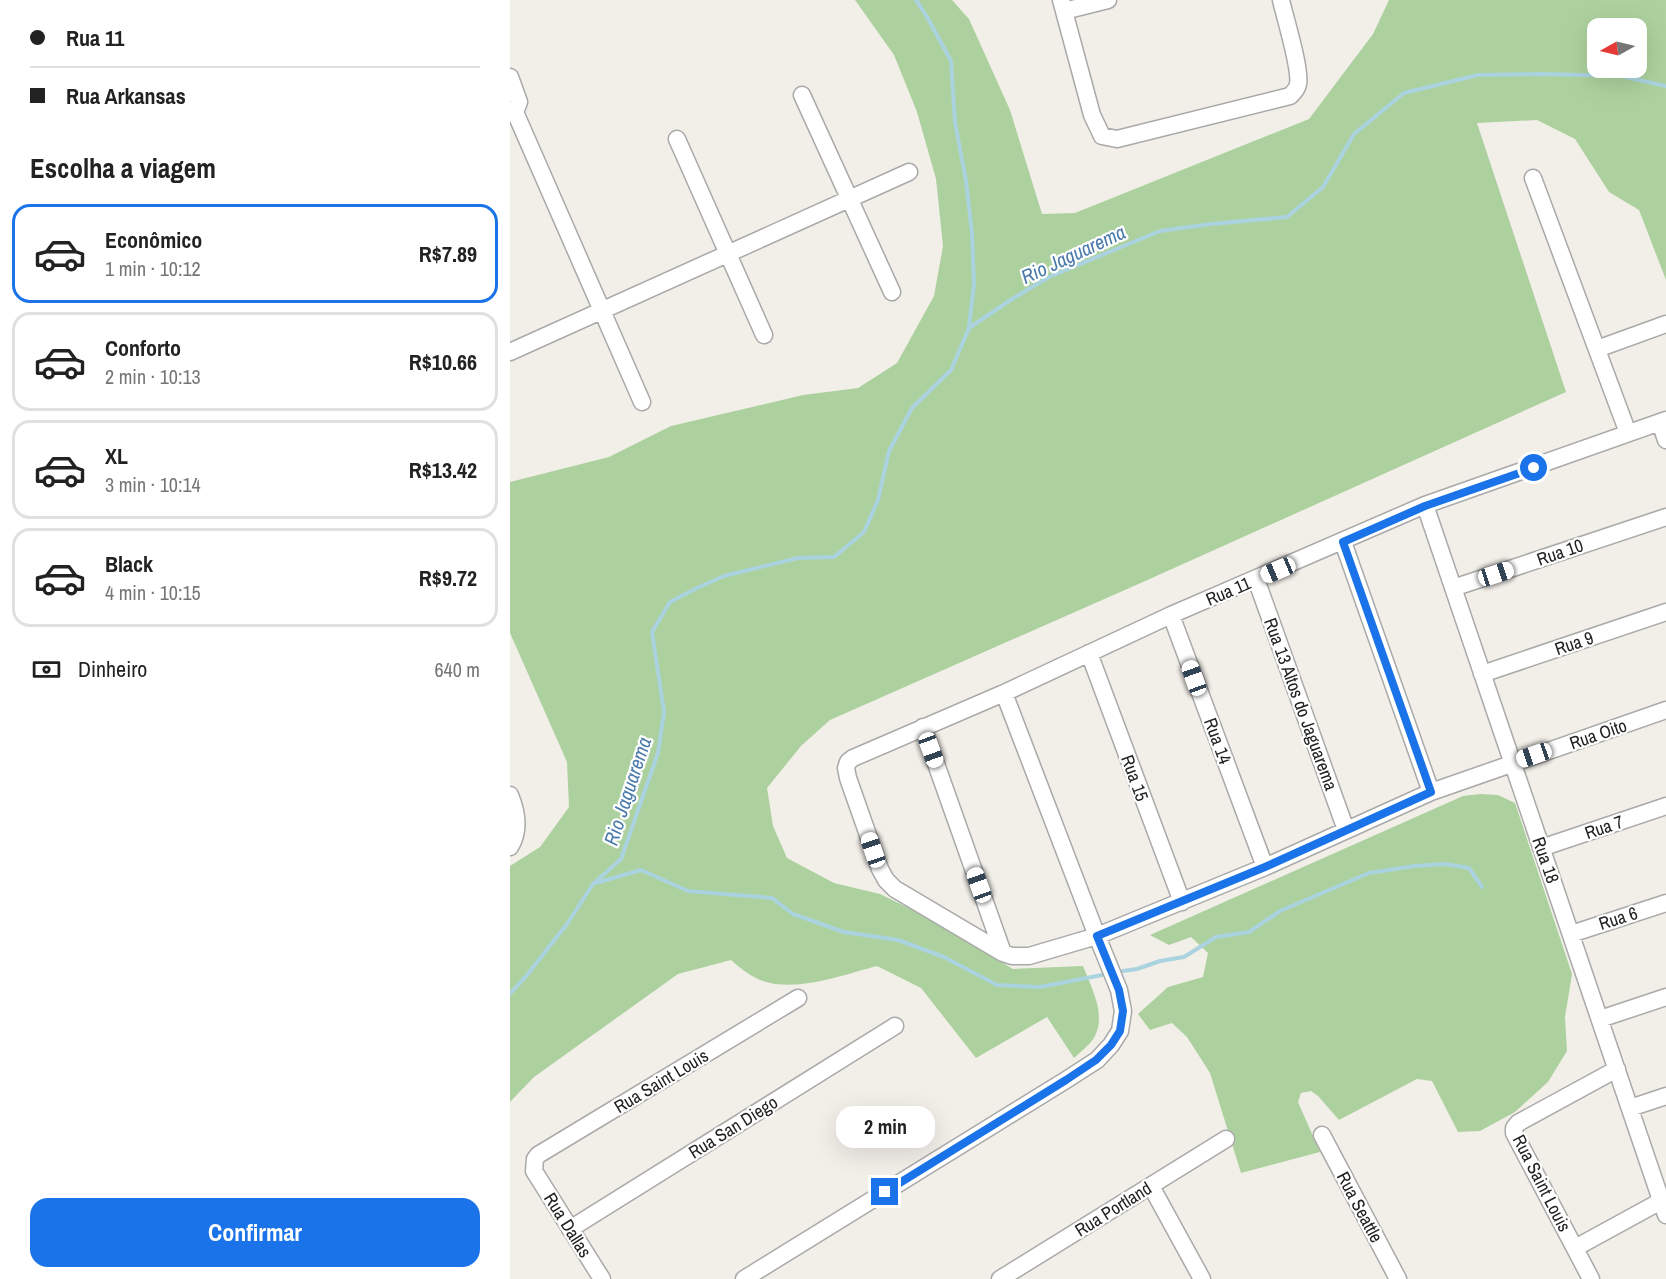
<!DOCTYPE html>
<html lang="pt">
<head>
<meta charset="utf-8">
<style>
  :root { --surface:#fff; --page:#f6f6f6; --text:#222; --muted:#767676; --line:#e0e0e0; --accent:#1a73e8 }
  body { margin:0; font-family:"Archivo Narrow",sans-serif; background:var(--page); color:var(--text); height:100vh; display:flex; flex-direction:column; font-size:22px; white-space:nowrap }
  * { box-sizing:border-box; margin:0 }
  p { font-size:20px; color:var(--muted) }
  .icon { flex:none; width:33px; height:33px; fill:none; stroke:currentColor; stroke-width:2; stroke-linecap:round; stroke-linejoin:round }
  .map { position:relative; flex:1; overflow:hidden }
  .details { display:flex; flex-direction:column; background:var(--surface); width:510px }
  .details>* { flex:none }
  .banner { display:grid; align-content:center; height:132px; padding:0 30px; background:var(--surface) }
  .needle { width:39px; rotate:262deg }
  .tools { position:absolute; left:1077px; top:18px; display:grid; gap:12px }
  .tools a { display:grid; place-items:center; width:60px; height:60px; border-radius:12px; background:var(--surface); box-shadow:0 6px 24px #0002; font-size:30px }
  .end { position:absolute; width:27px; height:27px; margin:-14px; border:8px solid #1a73e8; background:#fff; box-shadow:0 0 0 3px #fff }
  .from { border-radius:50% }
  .bubble { position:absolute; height:42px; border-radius:18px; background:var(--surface); box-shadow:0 6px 24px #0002; font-size:20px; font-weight:700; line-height:42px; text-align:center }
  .car { position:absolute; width:18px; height:36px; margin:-18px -9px; border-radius:8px; box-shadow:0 0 4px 2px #0007; background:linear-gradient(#fff 24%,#345 0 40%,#fff 0 76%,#345 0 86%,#fff 0) }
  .banner b { display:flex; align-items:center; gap:21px; height:57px; font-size:22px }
  .banner b+b { border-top:2px solid var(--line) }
  .banner i { width:15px; height:15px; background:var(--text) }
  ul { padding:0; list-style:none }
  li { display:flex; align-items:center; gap:18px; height:99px; margin:0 12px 9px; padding:0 18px; border:3px solid var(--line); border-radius:18px }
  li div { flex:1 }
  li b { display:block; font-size:22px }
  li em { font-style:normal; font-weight:700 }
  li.active { border-color:var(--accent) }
  li>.icon { width:54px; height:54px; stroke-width:1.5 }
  h2 { padding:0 30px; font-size:27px; line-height:72px }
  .pay { display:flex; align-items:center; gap:15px; height:66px; padding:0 30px; font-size:22px }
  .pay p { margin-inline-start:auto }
  .cta { display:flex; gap:12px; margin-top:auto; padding:12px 30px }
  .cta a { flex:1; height:69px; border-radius:18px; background:var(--accent); color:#fff; font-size:24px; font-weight:700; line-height:69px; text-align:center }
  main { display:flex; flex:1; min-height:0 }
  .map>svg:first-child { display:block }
</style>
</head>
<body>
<main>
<section class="details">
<div class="banner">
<b><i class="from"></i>Rua 11</b>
<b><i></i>Rua Arkansas</b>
</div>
<h2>Escolha a viagem</h2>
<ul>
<li class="active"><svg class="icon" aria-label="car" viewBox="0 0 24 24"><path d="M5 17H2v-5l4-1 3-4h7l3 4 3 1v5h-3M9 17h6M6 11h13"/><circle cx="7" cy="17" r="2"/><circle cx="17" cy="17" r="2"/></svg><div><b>Econômico</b><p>1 min · 10:12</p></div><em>R$7.89</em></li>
<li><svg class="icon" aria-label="car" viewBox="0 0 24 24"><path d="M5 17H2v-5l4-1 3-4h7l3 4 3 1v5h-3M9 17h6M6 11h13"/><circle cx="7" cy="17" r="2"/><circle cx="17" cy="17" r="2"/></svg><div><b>Conforto</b><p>2 min · 10:13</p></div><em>R$10.66</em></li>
<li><svg class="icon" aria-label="car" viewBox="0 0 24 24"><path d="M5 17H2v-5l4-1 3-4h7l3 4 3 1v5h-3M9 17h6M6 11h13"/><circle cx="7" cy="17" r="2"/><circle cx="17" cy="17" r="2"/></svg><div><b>XL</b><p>3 min · 10:14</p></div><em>R$13.42</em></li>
<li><svg class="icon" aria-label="car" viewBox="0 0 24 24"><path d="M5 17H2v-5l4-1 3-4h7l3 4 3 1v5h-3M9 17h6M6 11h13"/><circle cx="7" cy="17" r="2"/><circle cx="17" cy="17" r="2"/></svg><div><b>Black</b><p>4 min · 10:15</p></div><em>R$9.72</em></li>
</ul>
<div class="pay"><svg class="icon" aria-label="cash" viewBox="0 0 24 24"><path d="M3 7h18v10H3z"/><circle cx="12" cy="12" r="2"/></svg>Dinheiro<p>640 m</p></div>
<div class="cta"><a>Confirmar</a></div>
</section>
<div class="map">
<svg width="1156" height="1279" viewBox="0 0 1156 1279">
  <rect width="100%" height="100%" fill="#f2efe9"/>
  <path fill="#add19e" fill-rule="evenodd" d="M345 0H442L459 19 500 110 532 214 565 213 799 119 863 34 879 0H1156V280L1129 210 1099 192 1065 139 1027 120 967 123 1056 392 633 582 320 720 291 746 257 788 263 826 277 858 324 883 370 894 413 915 503 969 573 966C582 989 599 1019 581 1042 576 1048 569 1053 564 1058L537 1017 466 1058 411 988 367 966C332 975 278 996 244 977 236 973 228 966 221 960L168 974 24 1077 0 1102V866L30 847 59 807 57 762 0 633V482L99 457 161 426 293 395 348 388 387 363 424 296 433 246 426 179 407 112 384 55ZM1088 28H1126V68H1088Z
    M970 794 988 795 1005 803 1062 974 1055 1017 1057 1051 1038 1082 1005 1112 970 1131 948 1132 922 1081 907 1079 829 1120 808 1096 801 1091 791 1093 788 1102 810 1152 731 1173 700 1073 677 1037 662 1023 640 1030 628 1014 658 987 693 977 698 953 681 937 659 945 640 935 953 796Z"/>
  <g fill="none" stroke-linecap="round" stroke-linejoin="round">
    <path stroke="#aad3df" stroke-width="4" d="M406 0 417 17 441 61 445 122 456 181 462 233 464 284 459 327
      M86 883 131 870 178 891 262 898 283 914 334 932 388 940 434 957 487 985 530 987 592 975
      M613 971 627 969 650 961 674 957 706 937 739 932 770 911 859 873 905 866 935 864 959 868 972 887
      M0 994 17 975 57 924 83 884 111 859 148 753 154 712 142 632 160 602 187 588 214 576 288 558 324 557 354 532 368 500 379 451 402 408 441 370 459 328 502 299 539 277 650 231 701 224 777 217 813 187 844 134 894 93 968 75 1034 74 1111 76 1156 86"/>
    <g stroke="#a9a9a9" stroke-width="19">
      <path id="minor" d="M551 0 582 115 592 136 607 139 780 96C784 92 787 90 788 84 791 69 775 18 771 0
        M554 11 598 0
        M0 77 9 102 5 112 132 402
        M292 95 382 292
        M167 139 254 335
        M1023 178 1118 433
        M1087 349 1156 324
        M0 352 399 172
        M1156 420 915 505 661 615 494 693 343 758 338 762 336 768 338 778 370 869 376 880 385 889 493 953 502 956H519L587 936 755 867 921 792 1156 710
        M1150 422 1156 440
        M915 505 1156 1215
        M833 542 921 792
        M746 579 836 830
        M943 588 1156 517
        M661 615 755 867
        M579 653 672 902
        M972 674 1156 612
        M413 727 493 953
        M0 795C7 812 10 831 0 847
        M1031 848 1156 806
        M1061 934 1156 903
        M1090 1019 1156 997
        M1120 1108 1156 1096
        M812 1135 888 1279
        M641 1186 692 1279
        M60 1229 385 1026
        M1065 1248 1151 1201
        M92 1279 24 1171 25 1159 28 1155 288 998
        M234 1279 556 1080 587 1060 601 1045 610 1031 613 1011 609 990 587 936 494 693
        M490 1279 716 1139
        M1081 1279 1004 1133V1128L1008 1123 1107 1069"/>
    </g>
    <use href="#minor" stroke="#fff" stroke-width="16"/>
  </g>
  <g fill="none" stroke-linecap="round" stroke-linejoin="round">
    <path stroke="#1a73e8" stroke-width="8" d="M375 1192 556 1080 586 1060 601 1045 610 1031 613 1011 609 990 587 936 755 867 921 792 833 542 915 506 1024 468"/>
  </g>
  <g text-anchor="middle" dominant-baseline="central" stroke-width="4.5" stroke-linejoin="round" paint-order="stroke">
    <g font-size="18" fill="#222" stroke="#fff">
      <text transform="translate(1050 552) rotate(-19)">Rua 10</text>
      <text transform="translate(718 591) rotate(-23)">Rua 11</text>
      <text transform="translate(1064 643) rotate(-19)">Rua 9</text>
      <text transform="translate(791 704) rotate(70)">Rua 13 Altos do Jaguarema</text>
      <text transform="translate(1088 734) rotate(-19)">Rua Oito</text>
      <text transform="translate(708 741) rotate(70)">Rua 14</text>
      <text transform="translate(625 778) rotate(70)">Rua 15</text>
      <text transform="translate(1094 827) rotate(-19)">Rua 7</text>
      <text transform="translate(1036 860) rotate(71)">Rua 18</text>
      <text transform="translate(1108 918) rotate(-18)">Rua 6</text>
      <text transform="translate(151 1081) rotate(-31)">Rua Saint Louis</text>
      <text transform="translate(223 1127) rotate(-32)">Rua San Diego</text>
      <text transform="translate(1032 1183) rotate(63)">Rua Saint Louis</text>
      <text transform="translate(850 1207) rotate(62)">Rua Seattle</text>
      <text transform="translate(603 1209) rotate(-32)">Rua Portland</text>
      <text transform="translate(58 1225) rotate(58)">Rua Dallas</text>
    </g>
    <g font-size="20" font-style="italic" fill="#4a7aab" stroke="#fff">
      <text transform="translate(563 254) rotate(-25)">Rio Jaguarema</text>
      <text transform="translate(117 791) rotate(-72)">Rio Jaguarema</text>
    </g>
  </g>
</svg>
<div class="tools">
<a><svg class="needle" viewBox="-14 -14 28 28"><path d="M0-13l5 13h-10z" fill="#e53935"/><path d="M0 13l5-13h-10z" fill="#767676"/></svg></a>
</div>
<i class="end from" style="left:1024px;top:468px"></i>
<i class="end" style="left:375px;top:1192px"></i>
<div class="bubble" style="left:326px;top:1106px;width:99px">2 min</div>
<i class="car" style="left:768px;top:570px;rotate:247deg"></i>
<i class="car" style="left:986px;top:574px;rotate:72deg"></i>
<i class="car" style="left:684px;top:678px;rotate:340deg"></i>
<i class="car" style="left:421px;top:750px;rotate:160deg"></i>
<i class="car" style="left:1024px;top:755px;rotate:251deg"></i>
<i class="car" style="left:363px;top:850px;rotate:341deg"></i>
<i class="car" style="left:469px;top:885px;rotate:340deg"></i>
</div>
</main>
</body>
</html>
